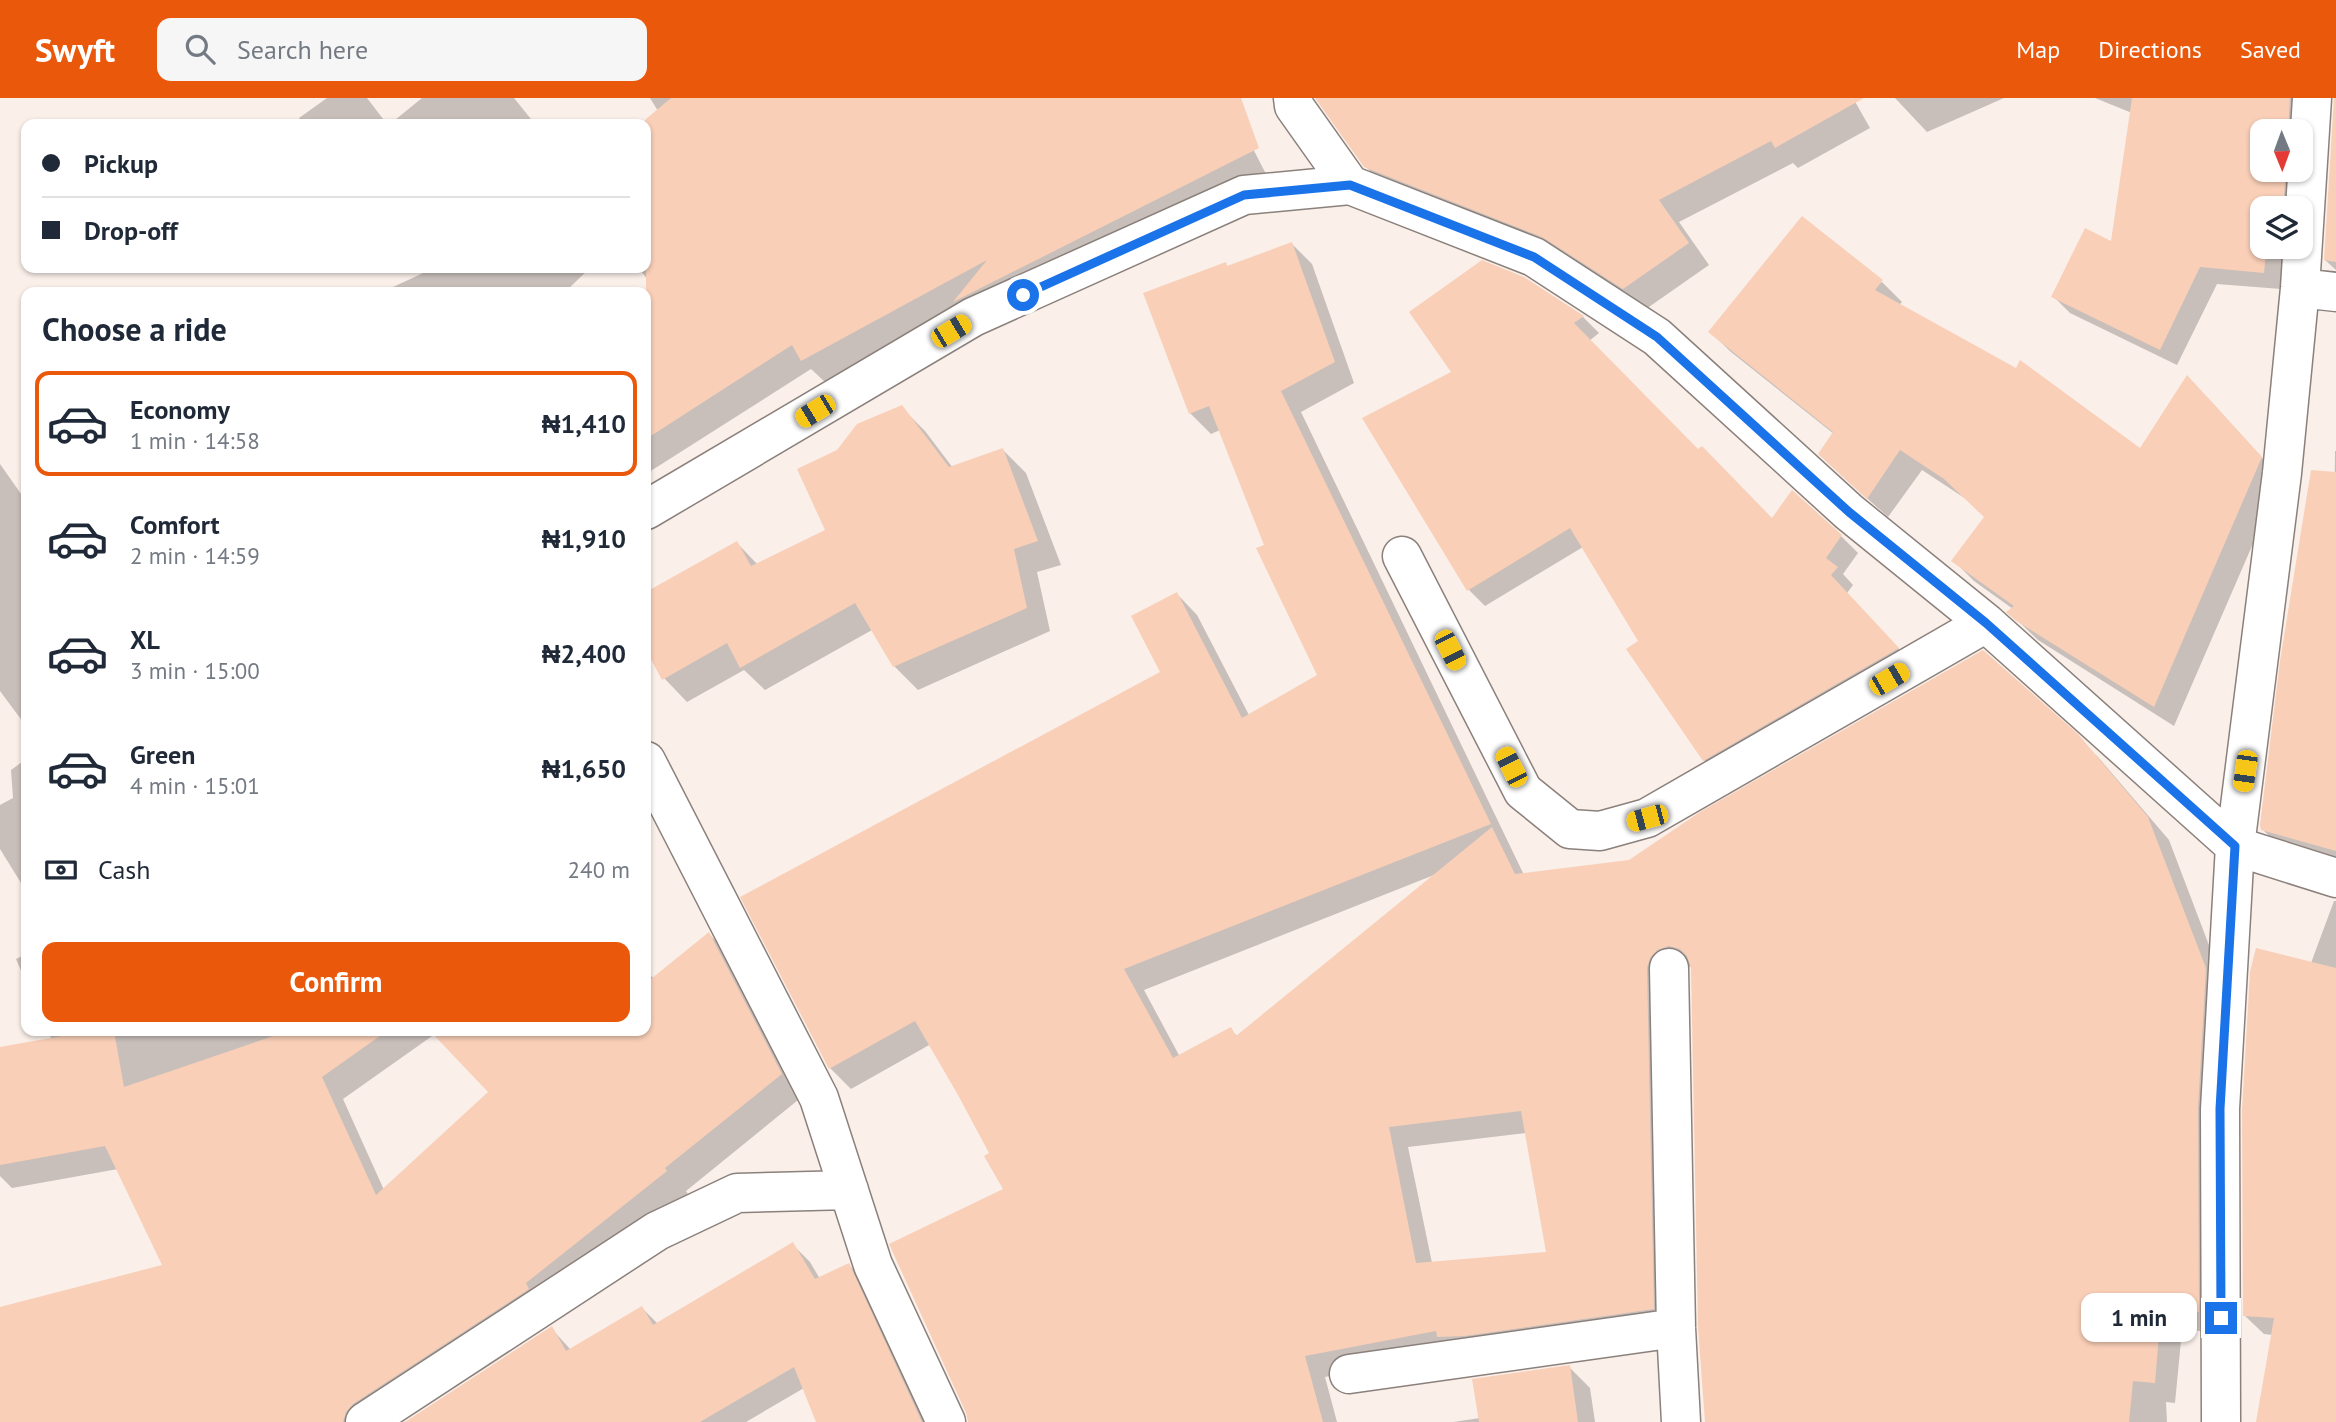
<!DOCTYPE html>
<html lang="en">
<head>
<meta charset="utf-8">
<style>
  :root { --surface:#fff; --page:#f6f6f7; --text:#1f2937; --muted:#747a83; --line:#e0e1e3; --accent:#ea580c }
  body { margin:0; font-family:"PT Sans",sans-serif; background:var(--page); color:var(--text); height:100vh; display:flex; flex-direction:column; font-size:26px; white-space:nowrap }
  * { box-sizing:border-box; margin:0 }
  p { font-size:23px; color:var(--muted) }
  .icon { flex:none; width:38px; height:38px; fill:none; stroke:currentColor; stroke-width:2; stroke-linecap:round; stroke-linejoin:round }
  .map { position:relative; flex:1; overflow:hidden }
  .details { position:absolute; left:21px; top:189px; width:630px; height:749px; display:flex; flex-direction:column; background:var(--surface); border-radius:14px; box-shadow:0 2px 5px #0004 }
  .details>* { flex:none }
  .hud { position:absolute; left:21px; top:21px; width:630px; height:154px; border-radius:14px; box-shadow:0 2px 5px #0004; display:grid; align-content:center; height:154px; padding:0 21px; background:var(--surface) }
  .needle { width:46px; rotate:179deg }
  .controls { position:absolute; left:2250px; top:21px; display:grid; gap:14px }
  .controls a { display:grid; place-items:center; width:63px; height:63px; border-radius:14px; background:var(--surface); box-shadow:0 2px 5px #0004; font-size:35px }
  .end { position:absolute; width:32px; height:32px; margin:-16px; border:9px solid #1a73e8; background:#fff; box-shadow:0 0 0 4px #fff }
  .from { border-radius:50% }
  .bubble { position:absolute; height:49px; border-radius:14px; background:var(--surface); box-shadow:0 2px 5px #0004; font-size:23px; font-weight:700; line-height:49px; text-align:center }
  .car { position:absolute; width:21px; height:42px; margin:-21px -10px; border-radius:9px; box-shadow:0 0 5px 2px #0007; background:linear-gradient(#f5c518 24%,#345 0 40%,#f5c518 0 76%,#345 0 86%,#f5c518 0) }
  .hud b { display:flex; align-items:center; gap:24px; height:66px; font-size:26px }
  .hud b+b { border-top:2px solid var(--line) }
  .hud i { width:18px; height:18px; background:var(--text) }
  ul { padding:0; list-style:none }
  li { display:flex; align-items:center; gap:21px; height:105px; margin:0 14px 10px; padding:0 7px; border:4px solid transparent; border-radius:14px }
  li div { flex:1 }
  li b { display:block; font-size:26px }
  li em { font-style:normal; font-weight:700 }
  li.active { border-color:var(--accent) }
  li>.icon { width:63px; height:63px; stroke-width:1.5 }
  h2 { padding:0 21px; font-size:32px; line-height:84px }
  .pay { display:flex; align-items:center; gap:18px; height:77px; padding:0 21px; font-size:26px }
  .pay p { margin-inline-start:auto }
  .cta { display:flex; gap:14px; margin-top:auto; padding:14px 21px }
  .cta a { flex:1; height:80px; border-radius:14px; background:var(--accent); color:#fff; font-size:28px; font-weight:700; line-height:80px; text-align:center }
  header { display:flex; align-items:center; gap:42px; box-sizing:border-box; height:98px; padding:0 35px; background:var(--accent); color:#fff }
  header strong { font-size:33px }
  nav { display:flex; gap:38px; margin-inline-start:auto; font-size:24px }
  .search { width:490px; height:63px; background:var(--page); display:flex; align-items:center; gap:18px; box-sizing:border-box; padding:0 24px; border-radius:14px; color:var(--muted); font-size:26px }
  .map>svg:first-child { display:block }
</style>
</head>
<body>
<header>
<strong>Swyft</strong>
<div class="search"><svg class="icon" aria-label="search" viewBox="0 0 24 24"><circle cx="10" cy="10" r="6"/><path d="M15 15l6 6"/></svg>Search here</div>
<nav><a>Map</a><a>Directions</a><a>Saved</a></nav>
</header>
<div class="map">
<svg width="2336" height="1324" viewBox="0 0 2336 1324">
  <rect width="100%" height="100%" fill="#faefe9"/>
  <path fill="#0003" fill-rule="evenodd" d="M327 0H367L387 26H304L299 20Z
    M422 0H514L535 26H390Z
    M650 0H1227L1267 78 961 209 825 284 811 271 646 376V243L677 223 639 170H646V26H641L658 13Z
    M1317 0H1853L1870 30 1798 70 1793 65 1679 124 1709 167 1646 211 1388 90 1365 68Z
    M1895 0H2004L1927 34Z
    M2095 0H2298L2309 11 2301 111 2263 110V149H2299L2297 173 2282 171 2281 191 2217 186 2177 267 2070 215 2053 198 2086 132 2113 145 2132 15ZM2263 33H2301V72H2263Z
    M2335 0H2336V172L2325 162Z
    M1292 146 1312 166 1354 285 1301 314 1524 777 1629 763 2076 638 2098 659 2169 742 2226 892 2219 1234 2182 1232 2175 1305 2166 1304 2167 1324H1707L1693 868 1678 872 1674 1231 1454 1253 1325 1279 1337 1324H969L1005 1092 991 1056 931 946 851 991 830 970 1162 575 1177 496 1197 517 1249 617 1319 577 1220 332 1211 336 1190 315 1225 166 1228 169ZM1434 777 1238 939 1230 931 1180 959 1144 892ZM1526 1035 1548 1156 1432 1165 1408 1049Z
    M434 170H590L565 194H396L393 189Z
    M1523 180 1583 219 1599 235 1589 243 1698 353 1772 423 1841 438 1858 455 1843 476 1853 487 1847 495 1914 567 1721 678 1704 662 1640 544 1583 449 1485 508 1469 492 1454 274Z
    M1882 184 1902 204 1899 207 2141 353 2207 299 2281 381 2174 628 2038 542 2009 514 2013 511 1974 483 1954 463 1986 420 1966 401 1922 372 1888 419 1840 376 1834 336 1731 254 1710 234Z
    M901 309 925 333 953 370 1003 352 1026 375 1061 467 1037 474 1050 533 918 592 894 568 872 532 765 592 744 572 687 604 664 580 646 549V496L737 445 758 467 828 433 838 353Z
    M2335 353H2336V629L2334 438Z
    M0 366 26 403V628L0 593Z
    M26 661V793L0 751V707L13 700 11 672Z
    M2336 666V766L2283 751 2263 732Z
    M2334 803H2336V1324H2258L2273 1237 2264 1236 2244 1217 2311 865Z
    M709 836 731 858 803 998 686 1093 688 1096 547 1208 381 1324H0V1210L164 1168 118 1071 12 1090 0 1078V951L52 942 48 933H646V873L654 881ZM435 936 491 994 384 1092 343 1001Z
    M26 856V884L16 861Z
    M793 1147 810 1164 820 1181 849 1167 866 1184 930 1324H818L804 1290 746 1324H459L551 1230 571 1252 642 1210 658 1226Z
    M1569 1269 1590 1290 1595 1324H1453L1480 1320Z"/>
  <path fill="#f9cfb8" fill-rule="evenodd" d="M671 0H1241L1259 50 953 204 987 162 801 263 792 247 646 341V21Z
    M1315 0H1864L1775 50 1771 43 1659 102 1689 145 1623 191 1542 139 1364 69Z
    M2132 0H2290L2288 33H2263V72H2286L2283 110H2263V149H2281L2280 157 2266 155 2264 175 2200 169 2160 252 2051 199 2085 130 2111 143Z
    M2334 0H2336V164L2324 162Z
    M1802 118 1883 182 1875 192 2016 270 2020 262 2140 350 2187 277 2262 359 2154 609 2015 522 2006 514 2014 508 1951 463 1984 419 1944 381 1900 352 1867 401 1818 356 1833 334 1708 234Z
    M1292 144 1335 264 1281 293 1491 726 1124 871 1173 960 1231 929 1236 938 1492 729 1515 776 1629 762 1700 714 1983 552 2078 636 2148 719 2206 870 2198 1011 2199 1214 2161 1212 2155 1285 2133 1283 2129 1324H1705L1698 1229 1691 870 1687 858 1680 851 1669 848 1657 852 1650 860 1647 870 1654 1211 1465 1238 1437 1239 1436 1233 1305 1258 1323 1324H968L966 1315 889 1146 1003 1091 984 1058 989 1055 958 997 915 923 829 971 740 799 1160 574 1131 518 1177 494 1242 620 1317 577 1256 450 1264 447 1209 308 1189 316 1143 195 1226 164 1227 168ZM1521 1013 1546 1154 1416 1165 1389 1029Z
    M1482 162 1524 179 1584 218 1574 225 1698 351 1702 348 1772 420 1792 392 1842 437 1826 460 1838 469 1831 477 1899 550 1703 663 1626 551 1638 543 1570 430 1467 493 1362 320 1451 274 1409 214Z
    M902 307 949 369 1003 350 1038 443 1014 451 1027 510 893 569 855 505 740 570 727 545 662 582 646 552V494L737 443 751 468 825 432 797 371 837 352 857 326Z
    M2311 372 2336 374V753L2261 732 2260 727 2280 563Z
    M709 834 782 976 665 1070 667 1073 526 1185 529 1191 353 1306 346 1314 343 1324H0V1209L162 1167 105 1048 0 1067V949L90 933H114L124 989 288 933H387L322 979 376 1097 488 994 430 933H646V885Z
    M2256 850 2336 870V1324H2256L2274 1220 2243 1218 2242 1012 2250 874Z
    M793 1144 815 1181 849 1165 922 1324H816L794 1269 700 1324H405L552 1228 566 1253 642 1208 653 1227Z
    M1570 1267 1578 1324H1479L1472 1281Z"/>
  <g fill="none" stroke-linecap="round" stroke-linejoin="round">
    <g stroke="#8b807b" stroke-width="41">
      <path id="street" d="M1293 0 1294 8 1350 87
        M2300 190 2336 194
        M646 412 973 219 1244 97 1350 87 1534 159 1657 239 1849 414 1986 525 2235 748 2336 780
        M1402 458 1523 693 1570 731 1600 733 1647 720 1986 525
        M646 663 819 1000 873 1167 946 1324
        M1669 870 1676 1230 1681 1324
        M1349 1276 1676 1230
        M365 1324 657 1133 737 1095 849 1092
        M2221 1324 2220 1011 2235 748 2282 375 2300 190 2312 0"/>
    </g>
    <use href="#street" stroke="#fff" stroke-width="38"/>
  </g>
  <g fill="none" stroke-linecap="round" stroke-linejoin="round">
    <path stroke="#1a73e8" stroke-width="9" d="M1023 197 1244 97 1350 87 1534 159 1657 239 1849 414 1986 525 2235 748 2220 1011 2221 1220"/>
  </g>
</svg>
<div class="controls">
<a><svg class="needle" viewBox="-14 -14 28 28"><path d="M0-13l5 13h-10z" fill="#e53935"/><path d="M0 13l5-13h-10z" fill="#747a83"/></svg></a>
<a><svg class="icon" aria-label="layers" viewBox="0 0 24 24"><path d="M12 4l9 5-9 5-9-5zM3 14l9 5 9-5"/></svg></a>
</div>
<i class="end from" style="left:1023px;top:197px"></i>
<i class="end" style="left:2221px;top:1220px"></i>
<div class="bubble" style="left:2081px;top:1195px;width:116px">1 min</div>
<i class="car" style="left:951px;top:233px;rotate:59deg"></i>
<i class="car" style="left:815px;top:313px;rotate:239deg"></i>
<i class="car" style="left:1450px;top:552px;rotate:153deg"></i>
<i class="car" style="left:1889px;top:581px;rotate:60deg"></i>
<i class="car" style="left:1511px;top:669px;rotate:333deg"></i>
<i class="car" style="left:2245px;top:673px;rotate:188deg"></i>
<i class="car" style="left:1647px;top:720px;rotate:255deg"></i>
<div class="hud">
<b><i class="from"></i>Pickup</b>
<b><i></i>Drop-off</b>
</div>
<section class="details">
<h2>Choose a ride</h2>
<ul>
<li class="active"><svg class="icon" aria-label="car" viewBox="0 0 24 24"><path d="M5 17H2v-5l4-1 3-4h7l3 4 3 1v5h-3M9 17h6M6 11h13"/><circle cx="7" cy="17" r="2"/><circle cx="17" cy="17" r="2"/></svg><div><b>Economy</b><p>1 min · 14:58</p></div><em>₦1,410</em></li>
<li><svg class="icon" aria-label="car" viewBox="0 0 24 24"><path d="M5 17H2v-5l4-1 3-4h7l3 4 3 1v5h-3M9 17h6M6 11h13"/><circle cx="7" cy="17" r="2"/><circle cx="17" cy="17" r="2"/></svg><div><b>Comfort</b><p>2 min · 14:59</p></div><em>₦1,910</em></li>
<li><svg class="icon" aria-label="car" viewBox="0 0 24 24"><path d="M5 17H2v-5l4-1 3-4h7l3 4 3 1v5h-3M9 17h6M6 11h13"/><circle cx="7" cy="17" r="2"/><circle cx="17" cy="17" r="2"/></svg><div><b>XL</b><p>3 min · 15:00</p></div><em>₦2,400</em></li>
<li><svg class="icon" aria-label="car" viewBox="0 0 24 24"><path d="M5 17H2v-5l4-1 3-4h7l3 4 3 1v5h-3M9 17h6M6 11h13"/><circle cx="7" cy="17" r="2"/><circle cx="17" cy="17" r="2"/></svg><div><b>Green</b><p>4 min · 15:01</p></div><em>₦1,650</em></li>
</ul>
<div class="pay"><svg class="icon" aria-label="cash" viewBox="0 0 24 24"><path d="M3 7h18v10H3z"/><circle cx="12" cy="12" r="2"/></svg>Cash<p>240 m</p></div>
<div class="cta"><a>Confirm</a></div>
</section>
</div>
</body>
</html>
